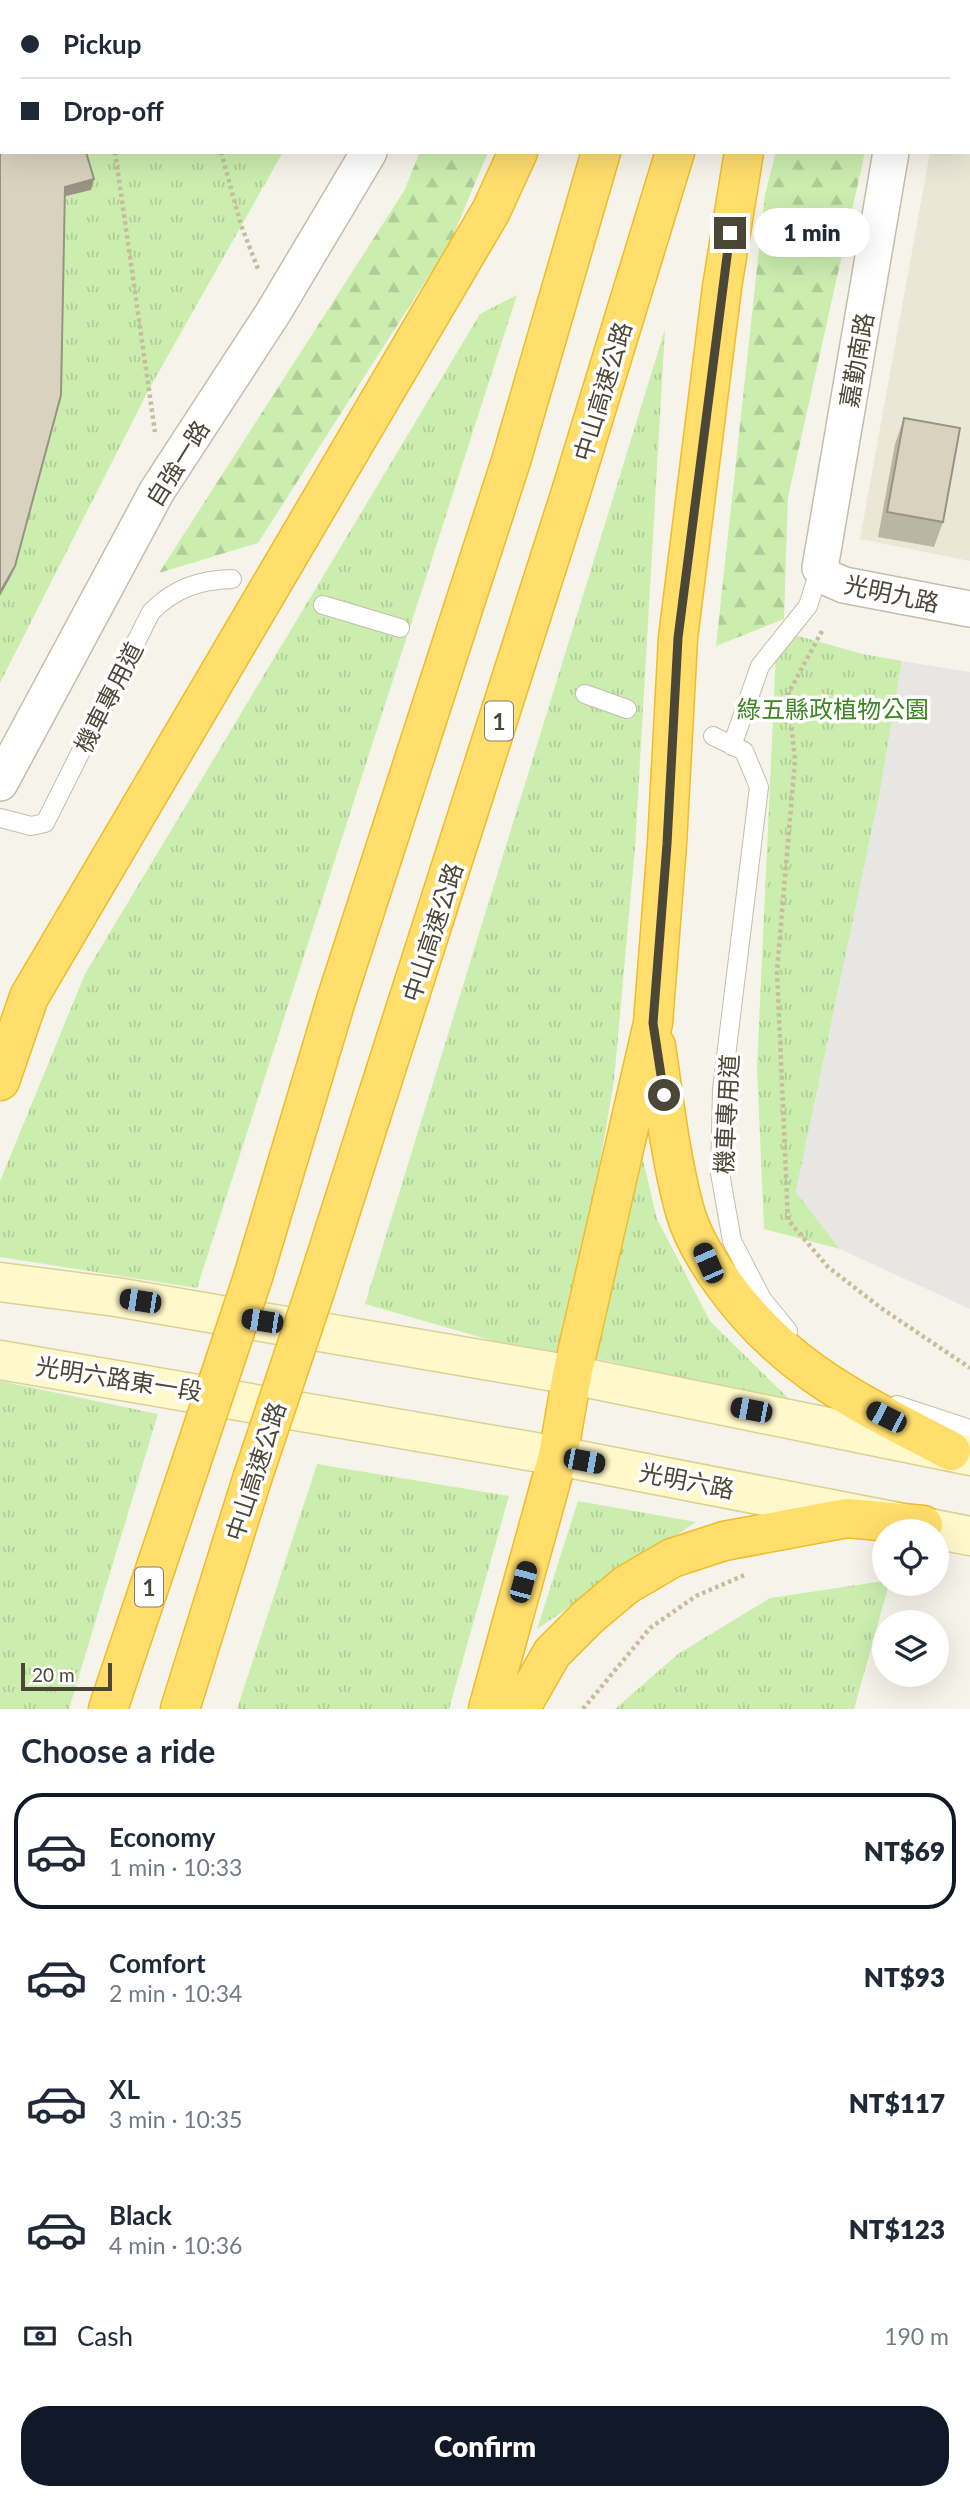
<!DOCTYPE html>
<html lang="en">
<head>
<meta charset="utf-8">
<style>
  :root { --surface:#fff; --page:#f2f2f3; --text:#1f2937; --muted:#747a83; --line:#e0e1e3; --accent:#111827 }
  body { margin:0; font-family:Lato,"Noto Sans TC",sans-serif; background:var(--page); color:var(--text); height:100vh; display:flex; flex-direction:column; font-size:26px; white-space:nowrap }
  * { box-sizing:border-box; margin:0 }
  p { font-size:23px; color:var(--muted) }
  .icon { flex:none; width:38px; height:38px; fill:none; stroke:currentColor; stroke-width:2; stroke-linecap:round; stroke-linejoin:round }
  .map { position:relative; height:1709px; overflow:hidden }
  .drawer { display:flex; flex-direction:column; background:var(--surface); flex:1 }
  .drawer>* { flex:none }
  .guide { position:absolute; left:0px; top:0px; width:971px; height:154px; box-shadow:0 7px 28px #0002; display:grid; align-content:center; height:154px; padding:0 21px; background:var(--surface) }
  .fabs { position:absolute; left:872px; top:1519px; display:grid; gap:14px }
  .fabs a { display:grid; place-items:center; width:77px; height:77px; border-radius:50%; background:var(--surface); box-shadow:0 7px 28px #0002; font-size:35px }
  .scale { position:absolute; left:21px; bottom:18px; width:91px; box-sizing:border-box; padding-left:7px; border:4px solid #4c4637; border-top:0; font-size:19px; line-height:24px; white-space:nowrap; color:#4c4637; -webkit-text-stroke:5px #fff; paint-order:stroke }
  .end { position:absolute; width:32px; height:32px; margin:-16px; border:9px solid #4c4637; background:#fff; box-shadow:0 0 0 4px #fff }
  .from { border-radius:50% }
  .bubble { position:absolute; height:49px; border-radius:24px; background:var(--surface); box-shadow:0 7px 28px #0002; font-size:23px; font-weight:800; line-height:49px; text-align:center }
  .car { position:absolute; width:21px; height:42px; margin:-21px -10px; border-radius:9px; box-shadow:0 0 5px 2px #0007; background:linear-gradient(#222 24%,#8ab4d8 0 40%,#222 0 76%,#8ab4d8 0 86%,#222 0) }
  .guide b { display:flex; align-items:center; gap:24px; height:66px; font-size:26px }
  .guide b+b { border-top:2px solid var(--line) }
  .guide i { width:18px; height:18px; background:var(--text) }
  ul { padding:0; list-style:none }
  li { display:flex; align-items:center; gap:21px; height:116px; margin:0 14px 10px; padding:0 7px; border:4px solid transparent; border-radius:28px }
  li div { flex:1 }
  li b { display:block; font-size:26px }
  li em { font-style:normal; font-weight:800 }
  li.current { border-color:var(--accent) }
  li>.icon { width:63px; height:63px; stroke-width:1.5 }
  h2 { padding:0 21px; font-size:32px; line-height:84px }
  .pay { display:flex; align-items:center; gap:18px; height:77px; padding:0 21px; font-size:26px }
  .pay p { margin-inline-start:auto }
  .primary-button { display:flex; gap:14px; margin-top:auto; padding:14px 21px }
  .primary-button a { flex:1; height:80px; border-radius:28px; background:var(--accent); color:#fff; font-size:28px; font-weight:800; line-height:80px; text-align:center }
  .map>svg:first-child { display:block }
</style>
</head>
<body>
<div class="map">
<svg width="970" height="1709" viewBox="0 0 970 1709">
  <defs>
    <pattern id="grass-tufts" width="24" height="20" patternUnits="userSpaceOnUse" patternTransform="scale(1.75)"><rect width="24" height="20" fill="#cbeeaf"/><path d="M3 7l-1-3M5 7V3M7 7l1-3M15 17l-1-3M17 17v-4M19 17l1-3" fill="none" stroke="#b0cd97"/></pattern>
    <pattern id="forest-firs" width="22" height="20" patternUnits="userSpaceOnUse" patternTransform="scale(1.75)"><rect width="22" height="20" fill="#cbeeaf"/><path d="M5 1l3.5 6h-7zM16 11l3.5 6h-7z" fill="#b0cd97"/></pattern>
  </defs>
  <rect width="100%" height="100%" fill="#f6f4ea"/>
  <path fill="#ebe7d7" d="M970 9V561L860 539 930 152H970Z"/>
  <path fill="url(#grass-tufts)" d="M0 0H351L2 2V152H283L148 391 0 683Z
    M517 295 197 1288 0 1257V1181L85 974 480 314Z
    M665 329 635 848 614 1081 566 1362 365 1304Z
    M777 630 863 654 902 661 880 792 796 1192 840 1249 764 1229 757 1068Z
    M639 1143 657 1219 710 1321 792 1402 594 1358Z
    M0 1381 158 1414 69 1709H0Z
    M317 1464 509 1496 449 1709H237Z
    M578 1501 696 1522 537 1629Z
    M884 1581V1584H889L854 1709H615L678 1654 770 1598Z"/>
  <path fill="url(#forest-firs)" d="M420 152H488L451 241 258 543 159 573 404 191Z
    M776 152H865L788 497 784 619 716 646 765 194Z"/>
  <path fill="#e8e6e2" d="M902 661 970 672V1309L840 1249 796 1192 880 792Z"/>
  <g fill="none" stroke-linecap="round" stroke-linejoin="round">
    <g stroke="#c3beab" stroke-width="20">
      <path id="service" d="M323 605 400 628
        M585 694 627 709
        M713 736 744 751 759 787 722 1089 720 1173 732 1241 762 1299 788 1331
        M732 746 760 666 808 606 820 568
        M0 818 31 826 45 823 151 612C175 588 199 580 232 579
        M897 1405 970 1429"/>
    </g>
    <g stroke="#c3beab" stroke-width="38">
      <path id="minor" d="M423 2 424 0
        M931 2 932 0
        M891 152 820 568 828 578 844 585 970 609
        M0 783 157 491 273 313 369 152"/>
    </g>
    <g stroke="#dbd095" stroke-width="41">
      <path id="secondary" d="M0 1282 116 1297 572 1375 970 1456
        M0 1360 558 1456 970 1536"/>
    </g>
    <g stroke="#efbc2c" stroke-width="41">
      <path id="motorway" d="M586 2 587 0
        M645 2 646 0
        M721 2 722 0
        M773 2 774 0
        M656 1046C664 1100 670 1155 684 1208 691 1235 707 1261 723 1283 786 1371 860 1403 951 1451
        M0 1081 29 997 491 211 518 152
        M253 1277 337 997 511 461 601 152
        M316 1288 570 495 675 152
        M108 1709 190 1466
        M180 1709 252 1479
        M488 1709 558 1456 572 1375 653 1023 667 844 678 638 722 287 744 152
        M520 1709 552 1653 589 1616 626 1585 672 1558 724 1541 847 1518 923 1525"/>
    </g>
    <path stroke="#c7bc9b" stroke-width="4.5" stroke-dasharray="3.5 3.5" stroke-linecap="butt" d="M179 0V2
      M115 152 155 432
      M221 152 241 225 258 269
      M822 631 788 694 795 760 777 971 788 1220 828 1267 881 1308 970 1368
      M583 1709 650 1628 696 1596 747 1574"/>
    <use href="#service" stroke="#fff" stroke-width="18"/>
    <use href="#minor" stroke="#fff" stroke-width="35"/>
    <use href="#secondary" stroke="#fff8cb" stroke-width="38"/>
    <use href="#motorway" stroke="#ffde6c" stroke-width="38"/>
    <g stroke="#efbc2c" stroke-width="41" stroke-linecap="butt">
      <path id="motorway-bridge" d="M190 1466 253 1277
        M252 1479 316 1288"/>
    </g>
    <use href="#motorway-bridge" stroke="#ffde6c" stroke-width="38"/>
  </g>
  <path fill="#bbb5a3" d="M904 418 943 522 934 547 878 537 895 444Z"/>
  <path fill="#989385" d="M94 179 91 190 62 197 65 187Z
    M15 566 11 576 0 596V592Z"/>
  <path fill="#d9d2be" stroke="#989385" stroke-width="2" d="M0 0H86V2H2V152H86L94 179 65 187 61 395 15 566 0 592Z
    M904 418 960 428 943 522 887 512Z"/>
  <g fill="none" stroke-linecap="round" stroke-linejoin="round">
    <path stroke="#4c4637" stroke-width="9" d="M664 1095 653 1023 667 844 678 638 730 233"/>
  </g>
  <g text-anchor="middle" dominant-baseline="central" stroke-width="7" stroke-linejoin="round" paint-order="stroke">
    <g fill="#fff" stroke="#827e73" stroke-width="2">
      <rect x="485" y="701.5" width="28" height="39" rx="5"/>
      <rect x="135" y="1567.5" width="28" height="39" rx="5"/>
    </g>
    <g font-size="23" font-weight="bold" fill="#4c4637">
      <text x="499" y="721">1</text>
      <text x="149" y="1587">1</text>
    </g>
    <g font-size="24" fill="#4c4637" stroke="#fff">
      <text transform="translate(856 360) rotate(-80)">嘉勤南路</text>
      <text transform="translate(602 391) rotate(-73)">中山高速公路</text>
      <text transform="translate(177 463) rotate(-58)">自強一路</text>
      <text transform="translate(892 593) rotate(12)">光明九路</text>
      <text transform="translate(108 697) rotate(-63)">機車專用道</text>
      <text transform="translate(432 932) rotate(-72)">中山高速公路</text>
      <text transform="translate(726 1114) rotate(-87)">機車專用道</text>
      <text transform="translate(119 1378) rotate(9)">光明六路東一段</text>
      <text transform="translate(255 1471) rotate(-72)">中山高速公路</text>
      <text transform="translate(687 1480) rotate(11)">光明六路</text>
    </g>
    <g font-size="24" fill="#3d8522" stroke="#fff">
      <text x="833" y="708">綠五縣政植物公園</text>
    </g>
  </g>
</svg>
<div class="fabs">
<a><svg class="icon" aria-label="locate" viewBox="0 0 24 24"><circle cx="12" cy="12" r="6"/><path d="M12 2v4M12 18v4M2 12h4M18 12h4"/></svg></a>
<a><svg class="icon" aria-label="layers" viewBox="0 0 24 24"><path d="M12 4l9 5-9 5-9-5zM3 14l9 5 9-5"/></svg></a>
</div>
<div class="scale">20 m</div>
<i class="end from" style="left:664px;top:1095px"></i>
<i class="end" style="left:730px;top:233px"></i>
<div class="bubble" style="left:754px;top:208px;width:116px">1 min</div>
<i class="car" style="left:708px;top:1263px;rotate:336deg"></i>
<i class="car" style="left:140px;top:1301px;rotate:279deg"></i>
<i class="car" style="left:262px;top:1321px;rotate:279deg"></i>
<i class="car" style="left:751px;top:1410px;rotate:281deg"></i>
<i class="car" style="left:886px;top:1417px;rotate:297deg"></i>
<i class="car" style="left:584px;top:1461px;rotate:101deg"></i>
<i class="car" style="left:523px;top:1582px;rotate:15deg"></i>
<div class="guide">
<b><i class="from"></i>Pickup</b>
<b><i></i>Drop-off</b>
</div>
</div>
<section class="drawer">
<h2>Choose a ride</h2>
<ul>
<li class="current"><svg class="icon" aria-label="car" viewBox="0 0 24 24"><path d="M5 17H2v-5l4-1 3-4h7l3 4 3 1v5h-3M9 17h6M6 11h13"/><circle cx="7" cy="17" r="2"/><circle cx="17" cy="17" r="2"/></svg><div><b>Economy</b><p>1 min · 10:33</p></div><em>NT$69</em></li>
<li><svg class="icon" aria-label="car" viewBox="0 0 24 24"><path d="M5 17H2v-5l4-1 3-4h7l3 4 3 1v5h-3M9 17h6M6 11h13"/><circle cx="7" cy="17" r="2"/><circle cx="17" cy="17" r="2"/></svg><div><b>Comfort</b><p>2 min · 10:34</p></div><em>NT$93</em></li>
<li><svg class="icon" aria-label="car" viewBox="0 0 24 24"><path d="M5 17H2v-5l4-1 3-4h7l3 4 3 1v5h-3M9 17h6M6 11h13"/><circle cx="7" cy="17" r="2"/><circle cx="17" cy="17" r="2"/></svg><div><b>XL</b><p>3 min · 10:35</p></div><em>NT$117</em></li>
<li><svg class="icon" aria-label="car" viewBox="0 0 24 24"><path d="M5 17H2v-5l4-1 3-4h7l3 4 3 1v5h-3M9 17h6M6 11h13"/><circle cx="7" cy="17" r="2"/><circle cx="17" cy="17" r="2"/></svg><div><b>Black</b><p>4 min · 10:36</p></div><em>NT$123</em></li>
</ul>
<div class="pay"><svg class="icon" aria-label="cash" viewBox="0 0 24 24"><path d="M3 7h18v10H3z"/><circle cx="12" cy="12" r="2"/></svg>Cash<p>190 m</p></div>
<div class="primary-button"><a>Confirm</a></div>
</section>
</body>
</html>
